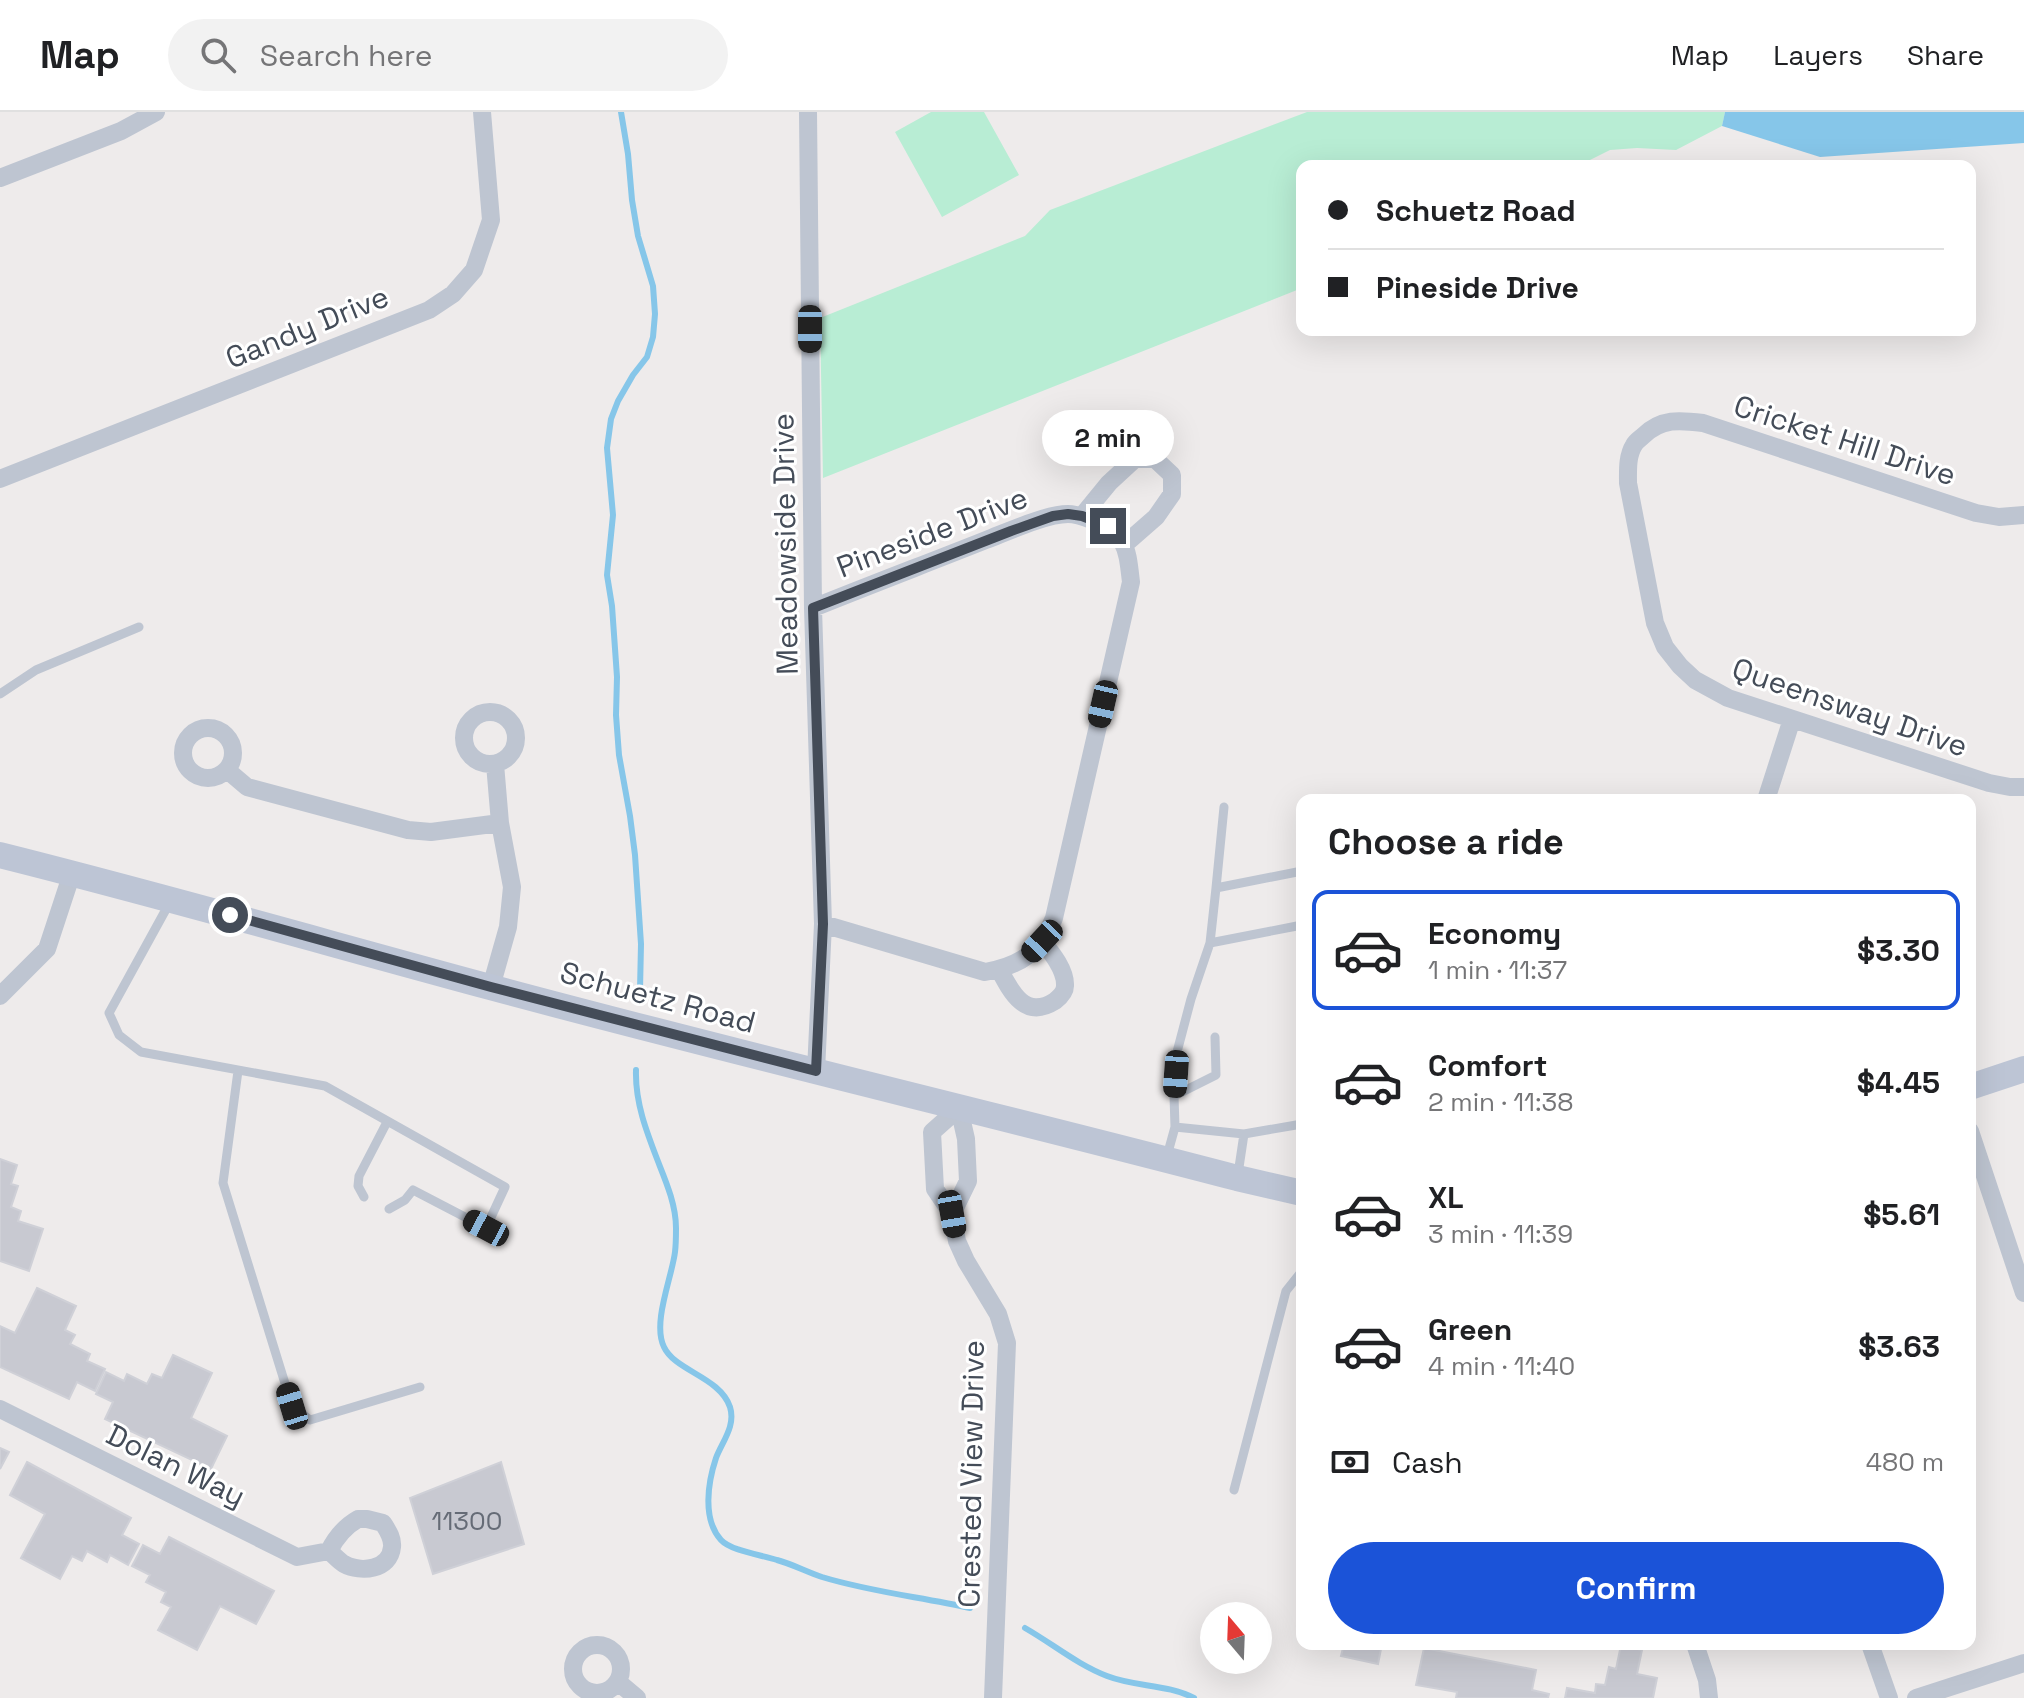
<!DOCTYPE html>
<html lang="en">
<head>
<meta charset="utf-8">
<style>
  :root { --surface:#fff; --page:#f2f2f2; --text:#202124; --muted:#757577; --line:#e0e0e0; --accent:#1b53d8 }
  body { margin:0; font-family:"Space Grotesk",sans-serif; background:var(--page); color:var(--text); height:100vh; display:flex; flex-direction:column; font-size:30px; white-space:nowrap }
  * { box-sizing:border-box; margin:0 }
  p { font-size:26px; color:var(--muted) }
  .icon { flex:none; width:44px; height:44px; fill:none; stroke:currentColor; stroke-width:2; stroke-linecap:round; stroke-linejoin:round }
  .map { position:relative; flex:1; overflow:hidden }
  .panel { position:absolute; left:1296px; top:682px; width:680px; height:856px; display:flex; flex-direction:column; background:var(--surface); border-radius:16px; box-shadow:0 8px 32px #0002 }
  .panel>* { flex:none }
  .top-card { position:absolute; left:1296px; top:48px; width:680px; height:176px; border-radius:16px; box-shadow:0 8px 32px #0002; display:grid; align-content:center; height:176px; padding:0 32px; background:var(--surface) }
  .needle { width:52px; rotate:341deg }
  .controls { position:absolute; left:1200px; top:1490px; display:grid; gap:16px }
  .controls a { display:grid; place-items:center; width:72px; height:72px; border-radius:50%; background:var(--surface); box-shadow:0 8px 32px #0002; font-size:40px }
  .end { position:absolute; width:36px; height:36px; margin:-18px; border:10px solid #444c58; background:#fff; box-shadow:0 0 0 4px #fff }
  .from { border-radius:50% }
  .bubble { position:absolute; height:56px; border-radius:28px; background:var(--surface); box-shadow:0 8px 32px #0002; font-size:26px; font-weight:800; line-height:56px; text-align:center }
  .car { position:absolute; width:24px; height:48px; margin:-24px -12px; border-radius:10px; box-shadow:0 0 6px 2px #0007; background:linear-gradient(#222 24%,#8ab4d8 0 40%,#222 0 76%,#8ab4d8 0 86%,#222 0) }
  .top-card b { display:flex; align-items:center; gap:28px; height:76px; font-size:30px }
  .top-card b+b { border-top:2px solid var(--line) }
  .top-card i { width:20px; height:20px; background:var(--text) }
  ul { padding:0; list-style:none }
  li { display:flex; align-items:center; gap:24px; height:120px; margin:0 16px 12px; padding:0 16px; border:4px solid transparent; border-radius:16px }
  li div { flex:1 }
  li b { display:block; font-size:30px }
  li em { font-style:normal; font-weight:800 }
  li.current { border-color:var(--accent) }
  li>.icon { width:72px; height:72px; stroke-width:1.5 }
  h2 { padding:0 32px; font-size:36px; line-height:96px }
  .pay { display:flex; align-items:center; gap:20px; height:88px; padding:0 32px; font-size:30px }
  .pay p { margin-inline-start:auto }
  .primary-button { display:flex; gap:16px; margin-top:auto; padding:16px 32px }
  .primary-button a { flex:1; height:92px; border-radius:48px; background:var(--accent); color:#fff; font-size:32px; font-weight:800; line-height:92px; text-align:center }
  header { display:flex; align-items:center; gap:48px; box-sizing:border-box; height:112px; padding:0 40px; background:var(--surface); border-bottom:2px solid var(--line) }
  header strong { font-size:38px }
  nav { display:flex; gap:44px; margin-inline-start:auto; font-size:28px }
  .search { width:560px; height:72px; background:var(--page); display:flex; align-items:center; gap:20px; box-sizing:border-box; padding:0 28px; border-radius:44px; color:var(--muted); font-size:30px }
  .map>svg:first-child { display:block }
</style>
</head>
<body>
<header>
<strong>Map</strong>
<div class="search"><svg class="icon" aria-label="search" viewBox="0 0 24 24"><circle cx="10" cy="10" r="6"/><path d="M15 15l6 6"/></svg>Search here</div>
<nav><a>Map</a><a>Layers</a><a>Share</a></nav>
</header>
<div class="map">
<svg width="2024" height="1586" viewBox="0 0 2024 1586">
  <rect width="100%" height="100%" fill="#eeebeb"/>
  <path fill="#b8edd4" d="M931 0H984L1019 63 942 105 895 20Z
    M1307 0H1725L1722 14 1676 38 1637 36 1610 38 1578 54H1302V176L823 366 820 206 1025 124 1050 98Z"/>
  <path fill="#86c6e9" d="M1725 0H2024V31L1820 45 1722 14Z"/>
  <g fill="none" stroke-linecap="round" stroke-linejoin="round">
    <path stroke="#86c6e9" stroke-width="6" d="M621 0 628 42 632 88 638 124 653 174 655 202 653 225 647 245 633 263 618 289 611 307 607 336 613 403 607 463 612 494 617 565 616 603 619 643 630 704 635 743 641 832 640 878
      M636 958C635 991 647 1021 659 1052 667 1072 676 1094 676 1116 676 1123 676 1132 675 1140 672 1165 652 1211 664 1235 675 1259 720 1265 730 1295 736 1314 722 1330 716 1346 708 1370 702 1407 721 1428 731 1439 762 1443 777 1448 792 1452 807 1460 822 1465 871 1480 921 1485 970 1496
      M1025 1516C1053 1532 1078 1553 1107 1564 1135 1575 1167 1572 1194 1586"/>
  </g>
  <path fill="#c8c9d1" stroke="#cfd0d7" stroke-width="2" d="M0 1047 17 1053 11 1072 18 1074 11 1095 21 1099 18 1109 43 1117 29 1159 0 1149Z
    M37 1176 76 1194 65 1218 75 1223 70 1232 90 1242 87 1249 105 1257 95 1279 77 1270 69 1287 0 1255V1214L15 1221Z
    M173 1243 212 1261 191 1306 227 1324 211 1357 105 1307 113 1290 96 1282 106 1260 124 1269 127 1262 147 1272 152 1262 162 1266Z
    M0 1336 9 1340 0 1357Z
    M27 1350 131 1406 122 1423 139 1432 128 1453 110 1443 107 1450 87 1439 82 1449 72 1444 60 1467 21 1446 45 1402 10 1383Z
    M501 1350 524 1432 433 1462 410 1386Z
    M169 1425 274 1479 256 1512 220 1494 197 1538 158 1518 171 1495 161 1490 166 1480 146 1470 150 1463 132 1454 143 1433 160 1442Z
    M1344 1532H1382L1378 1552 1341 1544Z
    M1621 1533 1642 1538 1637 1562 1657 1566 1653 1586H1565L1567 1576 1595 1581 1596 1572 1605 1573 1609 1555 1616 1557Z
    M1424 1536 1536 1558 1532 1578 1549 1582 1548 1586H1456L1457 1580 1416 1573Z"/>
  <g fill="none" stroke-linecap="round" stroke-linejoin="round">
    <path stroke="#bec5d1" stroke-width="9" d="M0 582 36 558 139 515
      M1216 776 1224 695
      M170 790 109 901 119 923 141 940 325 974 505 1075 486 1116 413 1078 405 1088 389 1097
      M1210 831 1302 813
      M238 959 223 1071 292 1294 310 1308 420 1275
      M1174 984 1216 963 1215 925
      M1175 1015 1244 1022 1302 1012
      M1167 1044 1175 1015 1174 984 1177 940 1191 887 1210 831 1216 776 1302 759
      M1238 1062 1244 1022
      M364 1085 358 1074 359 1064 387 1010
      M1234 1378 1286 1179 1302 1159"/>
    <path stroke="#bec5d1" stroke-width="18" d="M808 0 813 496 823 812 816 959
      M0 66 121 19 156 0
      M0 367 429 198 453 182 474 158 491 108 482 0
      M2024 403 1999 405 1976 401 1703 311C1680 308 1661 306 1643 324 1640 327 1636 329 1634 333 1627 344 1628 359 1628 371L1655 511 1665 535 1680 554 1695 568 1728 586 1989 671 2010 675H2024
      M1082 404 1109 371 1135 347H1155L1172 363V382L1156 405 1124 433
      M813 496C870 473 928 451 986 428 1007 420 1046 402 1068 402 1076 402 1084 405 1092 408 1127 422 1127 436 1131 470L1054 806C1041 840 1020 854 985 860L823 812
      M464 626a26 26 0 1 1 52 0a26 26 0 1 1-52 0Z
      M183 641a25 25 0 1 1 50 0a25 25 0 1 1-50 0Z
      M227 658 247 675 408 718 431 720 500 711
      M1766 688 1792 607
      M999 857C1011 880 1025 908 1055 889 1060 885 1065 880 1065 874 1066 858 1051 840 1042 829
      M491 875 508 815 512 775 500 711 495 652
      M0 884 47 837 72 761
      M1970 1019 2024 1181
      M952 1102 935 1077 932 1020 959 996 966 1027 968 1069 952 1102 957 1129 966 1149 998 1202 1007 1231 993 1586
      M0 1297 297 1445 329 1439
      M358 1407H367L383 1411C388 1419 393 1426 392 1435 390 1458 361 1461 344 1452 339 1449 334 1443 329 1439 336 1425 344 1415 358 1407Z
      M1695 1532 1707 1568 1709 1586
      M1870 1532 1889 1586
      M573 1557a24 24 0 1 1 48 0a24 24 0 1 1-48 0Z
      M618 1570 637 1586
      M1916 1586 2024 1551"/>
    <path stroke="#bdc5d5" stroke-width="26" d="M0 743C164 784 327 831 490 875 738 942 989 1001 1237 1066L1302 1081
      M1970 975 2024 957"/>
  </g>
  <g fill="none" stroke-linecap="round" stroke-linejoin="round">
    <path stroke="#444c58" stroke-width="10" d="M230 803 491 875 816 959 823 812 813 496 1011 419 1053 404 1068 402 1082 404 1108 414"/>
  </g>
  <g text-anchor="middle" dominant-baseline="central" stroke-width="6" stroke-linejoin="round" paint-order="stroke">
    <g font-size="26" fill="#656b76">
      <text x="467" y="1409">11300</text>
    </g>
    <g font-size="30" fill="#444c58" stroke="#fff">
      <text transform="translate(307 215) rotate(-22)">Gandy Drive</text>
      <text transform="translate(1845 328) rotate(18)">Cricket Hill Drive</text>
      <text transform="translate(932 420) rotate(-21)">Pineside Drive</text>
      <text transform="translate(785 432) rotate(-91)">Meadowside Drive</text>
      <text transform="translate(1850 595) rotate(19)">Queensway Drive</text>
      <text transform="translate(658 885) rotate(15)">Schuetz Road</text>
      <text transform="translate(176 1353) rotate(26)">Dolan Way</text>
      <text transform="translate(971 1362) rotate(-89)">Crested View Drive</text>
    </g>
  </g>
</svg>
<div class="controls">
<a><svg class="needle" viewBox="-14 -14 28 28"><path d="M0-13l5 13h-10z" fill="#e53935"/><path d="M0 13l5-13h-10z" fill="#757577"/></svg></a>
</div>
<i class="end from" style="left:230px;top:803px"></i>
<i class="end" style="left:1108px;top:414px"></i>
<div class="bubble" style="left:1042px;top:298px;width:132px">2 min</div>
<i class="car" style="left:810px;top:217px;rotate:180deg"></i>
<i class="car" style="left:1103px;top:592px;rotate:193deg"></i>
<i class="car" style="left:1042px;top:829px;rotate:223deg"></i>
<i class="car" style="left:1176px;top:962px;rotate:184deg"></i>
<i class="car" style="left:952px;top:1102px;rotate:170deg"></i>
<i class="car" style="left:486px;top:1116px;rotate:298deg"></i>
<i class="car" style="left:292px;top:1294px;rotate:343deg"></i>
<div class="top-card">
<b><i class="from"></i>Schuetz Road</b>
<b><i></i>Pineside Drive</b>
</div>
<section class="panel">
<h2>Choose a ride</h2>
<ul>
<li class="current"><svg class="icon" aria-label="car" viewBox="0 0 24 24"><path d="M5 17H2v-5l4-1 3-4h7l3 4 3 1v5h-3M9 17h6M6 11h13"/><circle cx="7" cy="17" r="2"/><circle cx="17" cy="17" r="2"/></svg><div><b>Economy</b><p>1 min · 11:37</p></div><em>$3.30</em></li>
<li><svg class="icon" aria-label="car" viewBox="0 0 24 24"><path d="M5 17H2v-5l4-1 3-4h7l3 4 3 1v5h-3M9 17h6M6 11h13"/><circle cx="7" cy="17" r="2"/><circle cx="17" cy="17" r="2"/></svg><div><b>Comfort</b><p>2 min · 11:38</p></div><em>$4.45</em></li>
<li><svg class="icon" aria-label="car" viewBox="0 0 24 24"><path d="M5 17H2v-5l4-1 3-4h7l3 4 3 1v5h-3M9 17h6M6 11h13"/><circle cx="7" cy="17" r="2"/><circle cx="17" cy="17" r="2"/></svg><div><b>XL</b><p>3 min · 11:39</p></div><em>$5.61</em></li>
<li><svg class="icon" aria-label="car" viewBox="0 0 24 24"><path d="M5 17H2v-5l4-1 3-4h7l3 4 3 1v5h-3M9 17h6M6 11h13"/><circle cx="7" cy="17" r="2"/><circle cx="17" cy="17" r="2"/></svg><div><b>Green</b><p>4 min · 11:40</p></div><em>$3.63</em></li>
</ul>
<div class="pay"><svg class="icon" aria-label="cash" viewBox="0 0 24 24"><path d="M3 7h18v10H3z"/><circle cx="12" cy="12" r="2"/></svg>Cash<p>480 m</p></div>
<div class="primary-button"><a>Confirm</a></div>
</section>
</div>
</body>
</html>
